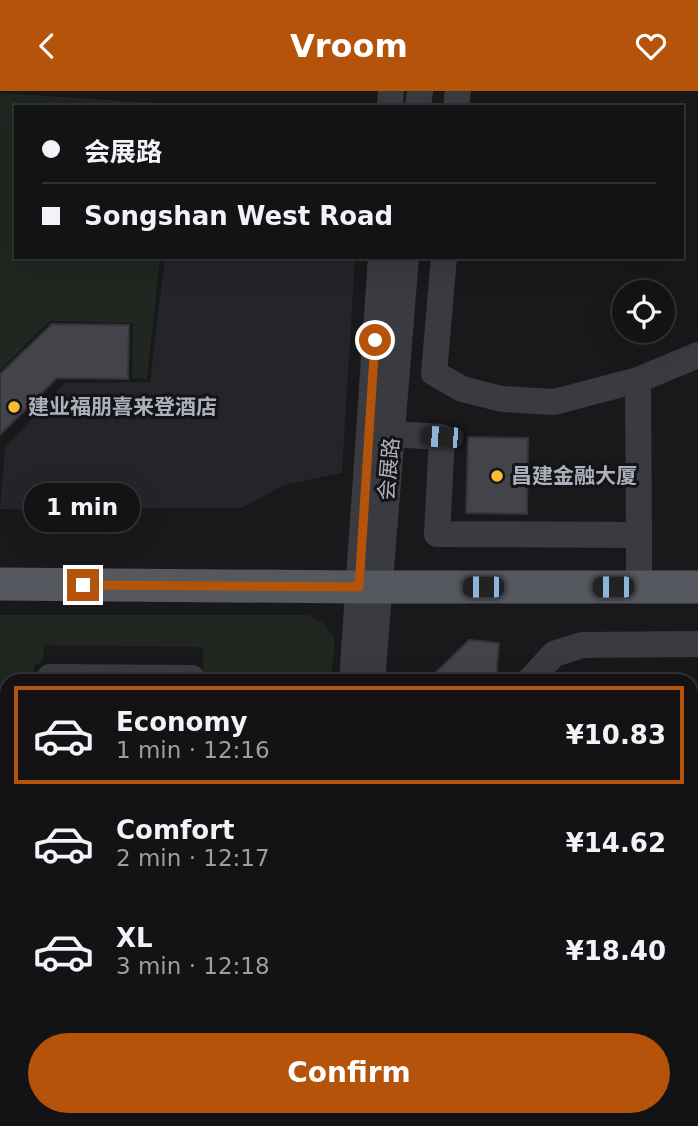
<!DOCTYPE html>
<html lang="en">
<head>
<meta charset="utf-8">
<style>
  :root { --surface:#131315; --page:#1c1c1e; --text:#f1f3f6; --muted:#9d9ea0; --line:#323234; --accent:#b45309 }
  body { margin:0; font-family:"DejaVu Sans","Noto Sans SC",sans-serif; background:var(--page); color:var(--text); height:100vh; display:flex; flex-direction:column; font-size:26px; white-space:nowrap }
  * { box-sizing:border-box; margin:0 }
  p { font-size:23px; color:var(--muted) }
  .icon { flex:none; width:38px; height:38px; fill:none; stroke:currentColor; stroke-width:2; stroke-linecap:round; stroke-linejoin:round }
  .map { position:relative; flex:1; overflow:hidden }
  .side { position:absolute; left:0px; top:583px; width:698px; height:453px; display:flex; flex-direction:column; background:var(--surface); border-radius:21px 21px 0 0; box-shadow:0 7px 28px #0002,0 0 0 2px var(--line) }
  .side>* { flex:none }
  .top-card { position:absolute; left:14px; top:14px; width:670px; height:154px; border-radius:0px; box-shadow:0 7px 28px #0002,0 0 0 2px var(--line); display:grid; align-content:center; height:154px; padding:0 28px; background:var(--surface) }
  .controls { position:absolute; left:612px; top:189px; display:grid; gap:14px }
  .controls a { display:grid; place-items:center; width:63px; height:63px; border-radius:50%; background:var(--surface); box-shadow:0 7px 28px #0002,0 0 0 2px var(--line); font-size:35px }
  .end { position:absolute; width:32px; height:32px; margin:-16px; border:9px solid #b45309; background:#fff; box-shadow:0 0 0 4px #fff }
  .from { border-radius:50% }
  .bubble { position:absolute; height:49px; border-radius:24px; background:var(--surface); box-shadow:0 7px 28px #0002,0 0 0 2px var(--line); font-size:23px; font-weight:600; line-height:49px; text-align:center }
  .car { position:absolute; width:21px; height:42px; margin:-21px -10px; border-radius:9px; box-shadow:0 0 5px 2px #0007; background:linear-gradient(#222 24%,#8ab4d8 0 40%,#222 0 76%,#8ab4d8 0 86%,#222 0) }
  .top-card b { display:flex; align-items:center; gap:24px; height:66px; font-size:26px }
  .top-card b+b { border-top:2px solid var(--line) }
  .top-card i { width:18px; height:18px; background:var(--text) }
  ul { padding:12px 0 0; list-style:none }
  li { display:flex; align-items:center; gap:21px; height:98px; margin:0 14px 10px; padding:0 14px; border:4px solid transparent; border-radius:0px }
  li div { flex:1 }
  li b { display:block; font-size:26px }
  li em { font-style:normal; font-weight:600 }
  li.current { border-color:var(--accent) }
  li>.icon { width:63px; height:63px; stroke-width:1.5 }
  .primary-button { display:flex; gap:14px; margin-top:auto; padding:14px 28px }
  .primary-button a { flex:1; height:80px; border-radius:42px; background:var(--accent); color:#fff; font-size:28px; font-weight:600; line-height:80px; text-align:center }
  header { display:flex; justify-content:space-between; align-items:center; height:91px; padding:0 28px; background:var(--accent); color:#fff; font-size:32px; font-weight:600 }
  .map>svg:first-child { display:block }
</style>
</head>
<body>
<header><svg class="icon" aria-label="back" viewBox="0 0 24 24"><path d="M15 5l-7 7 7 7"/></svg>Vroom<svg class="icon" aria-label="heart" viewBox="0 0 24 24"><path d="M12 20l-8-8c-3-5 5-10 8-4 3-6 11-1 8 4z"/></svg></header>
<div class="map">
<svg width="698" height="1035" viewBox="0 0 698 1035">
  <rect width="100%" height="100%" fill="#19191c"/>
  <path fill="#252529" d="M165 166H355L342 382 284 394 242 417 0 418 5 357 65 292 150 291Z"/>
  <path fill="#1f2720" d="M0 2 216 16H16V166H160L147 288 132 287 133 232 50 230 0 279Z
    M0 524H308L322 531 335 547 331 590H203V556L44 554 43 570 34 575V590H7V614H0Z
    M235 1029H301L300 1035H235Z"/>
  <path fill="#434449" stroke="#333338" stroke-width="2" d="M52 233 129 234 128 288 57 287 0 344V283Z
    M468 346 528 347 527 423 466 422Z
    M469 549 499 552 496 588 427 590Z
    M0 712H7V1029H173V1035H0Z
    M390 1029H427L426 1035H389Z
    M469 1029H508L507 1035H458V1033H469Z
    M610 1029H634V1035H609Z"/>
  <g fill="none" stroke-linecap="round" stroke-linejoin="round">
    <path stroke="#404248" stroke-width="2.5" stroke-dasharray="3.5 5" stroke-linecap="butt" d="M691 900 698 884
      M691 962 698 965
      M691 1020 698 1018
      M691 1029V1035"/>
    <path stroke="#3a3b41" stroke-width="26" d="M390 16 391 0
      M418 16 420 0
      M456 16 458 0
      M444 166 434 282 462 298 502 308 554 311 638 289
      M392 343 442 346 437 443 639 444V496
      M639 444 638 289 698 264
      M48 590 50 586 192 587V590
      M352 590 381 166
      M372 590 406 166
      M529 590 554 563 582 554 698 553
      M0 636H7
      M208 1029V1035
      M318 1035V1029
      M339 1035 340 1029
      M440 1035 441 1029"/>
    <path stroke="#565860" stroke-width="33" d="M0 493 359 496H698"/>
  </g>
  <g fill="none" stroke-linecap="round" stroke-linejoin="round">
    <path stroke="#b45309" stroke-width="9" d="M83 494 359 496 375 249"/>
  </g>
  <g fill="#faba33" stroke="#141417" stroke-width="2.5">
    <circle cx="14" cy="316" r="7"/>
    <circle cx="497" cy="385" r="7"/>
  </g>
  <g text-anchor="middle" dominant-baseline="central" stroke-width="6" stroke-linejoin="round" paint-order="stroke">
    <g font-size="21" font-weight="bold" fill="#abb0bc" stroke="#141417" text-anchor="start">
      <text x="28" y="316">建业福朋喜来登酒店</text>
      <text x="511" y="385">昌建金融大厦</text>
    </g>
    <g font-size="21" fill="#abb0bc" stroke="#141417">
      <text transform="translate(389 378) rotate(-85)">会展路</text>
    </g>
  </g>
</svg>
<div class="controls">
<a><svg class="icon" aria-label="locate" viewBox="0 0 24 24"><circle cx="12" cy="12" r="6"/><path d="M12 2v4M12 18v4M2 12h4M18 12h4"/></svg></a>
</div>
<i class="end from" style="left:375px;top:249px"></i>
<i class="end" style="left:83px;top:494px"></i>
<div class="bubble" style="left:24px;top:392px;width:116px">1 min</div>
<i class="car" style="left:442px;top:346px;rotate:273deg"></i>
<i class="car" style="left:483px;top:496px;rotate:270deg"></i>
<i class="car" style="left:613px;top:496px;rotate:270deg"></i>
<div class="top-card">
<b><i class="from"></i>会展路</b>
<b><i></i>Songshan West Road</b>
</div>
<section class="side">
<ul>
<li class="current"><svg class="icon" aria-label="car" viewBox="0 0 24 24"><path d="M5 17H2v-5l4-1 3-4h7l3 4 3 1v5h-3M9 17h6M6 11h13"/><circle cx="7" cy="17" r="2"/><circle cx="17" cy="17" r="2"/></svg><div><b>Economy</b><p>1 min · 12:16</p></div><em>¥10.83</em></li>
<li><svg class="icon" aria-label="car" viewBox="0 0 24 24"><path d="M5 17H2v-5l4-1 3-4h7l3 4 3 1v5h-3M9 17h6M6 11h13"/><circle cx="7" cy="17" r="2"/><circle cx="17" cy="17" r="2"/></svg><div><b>Comfort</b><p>2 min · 12:17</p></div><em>¥14.62</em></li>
<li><svg class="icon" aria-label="car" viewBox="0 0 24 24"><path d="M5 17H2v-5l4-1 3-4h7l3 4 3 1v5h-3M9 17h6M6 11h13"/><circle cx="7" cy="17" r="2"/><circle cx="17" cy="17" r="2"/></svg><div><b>XL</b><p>3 min · 12:18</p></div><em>¥18.40</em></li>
</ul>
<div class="primary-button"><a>Confirm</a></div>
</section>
</div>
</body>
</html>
